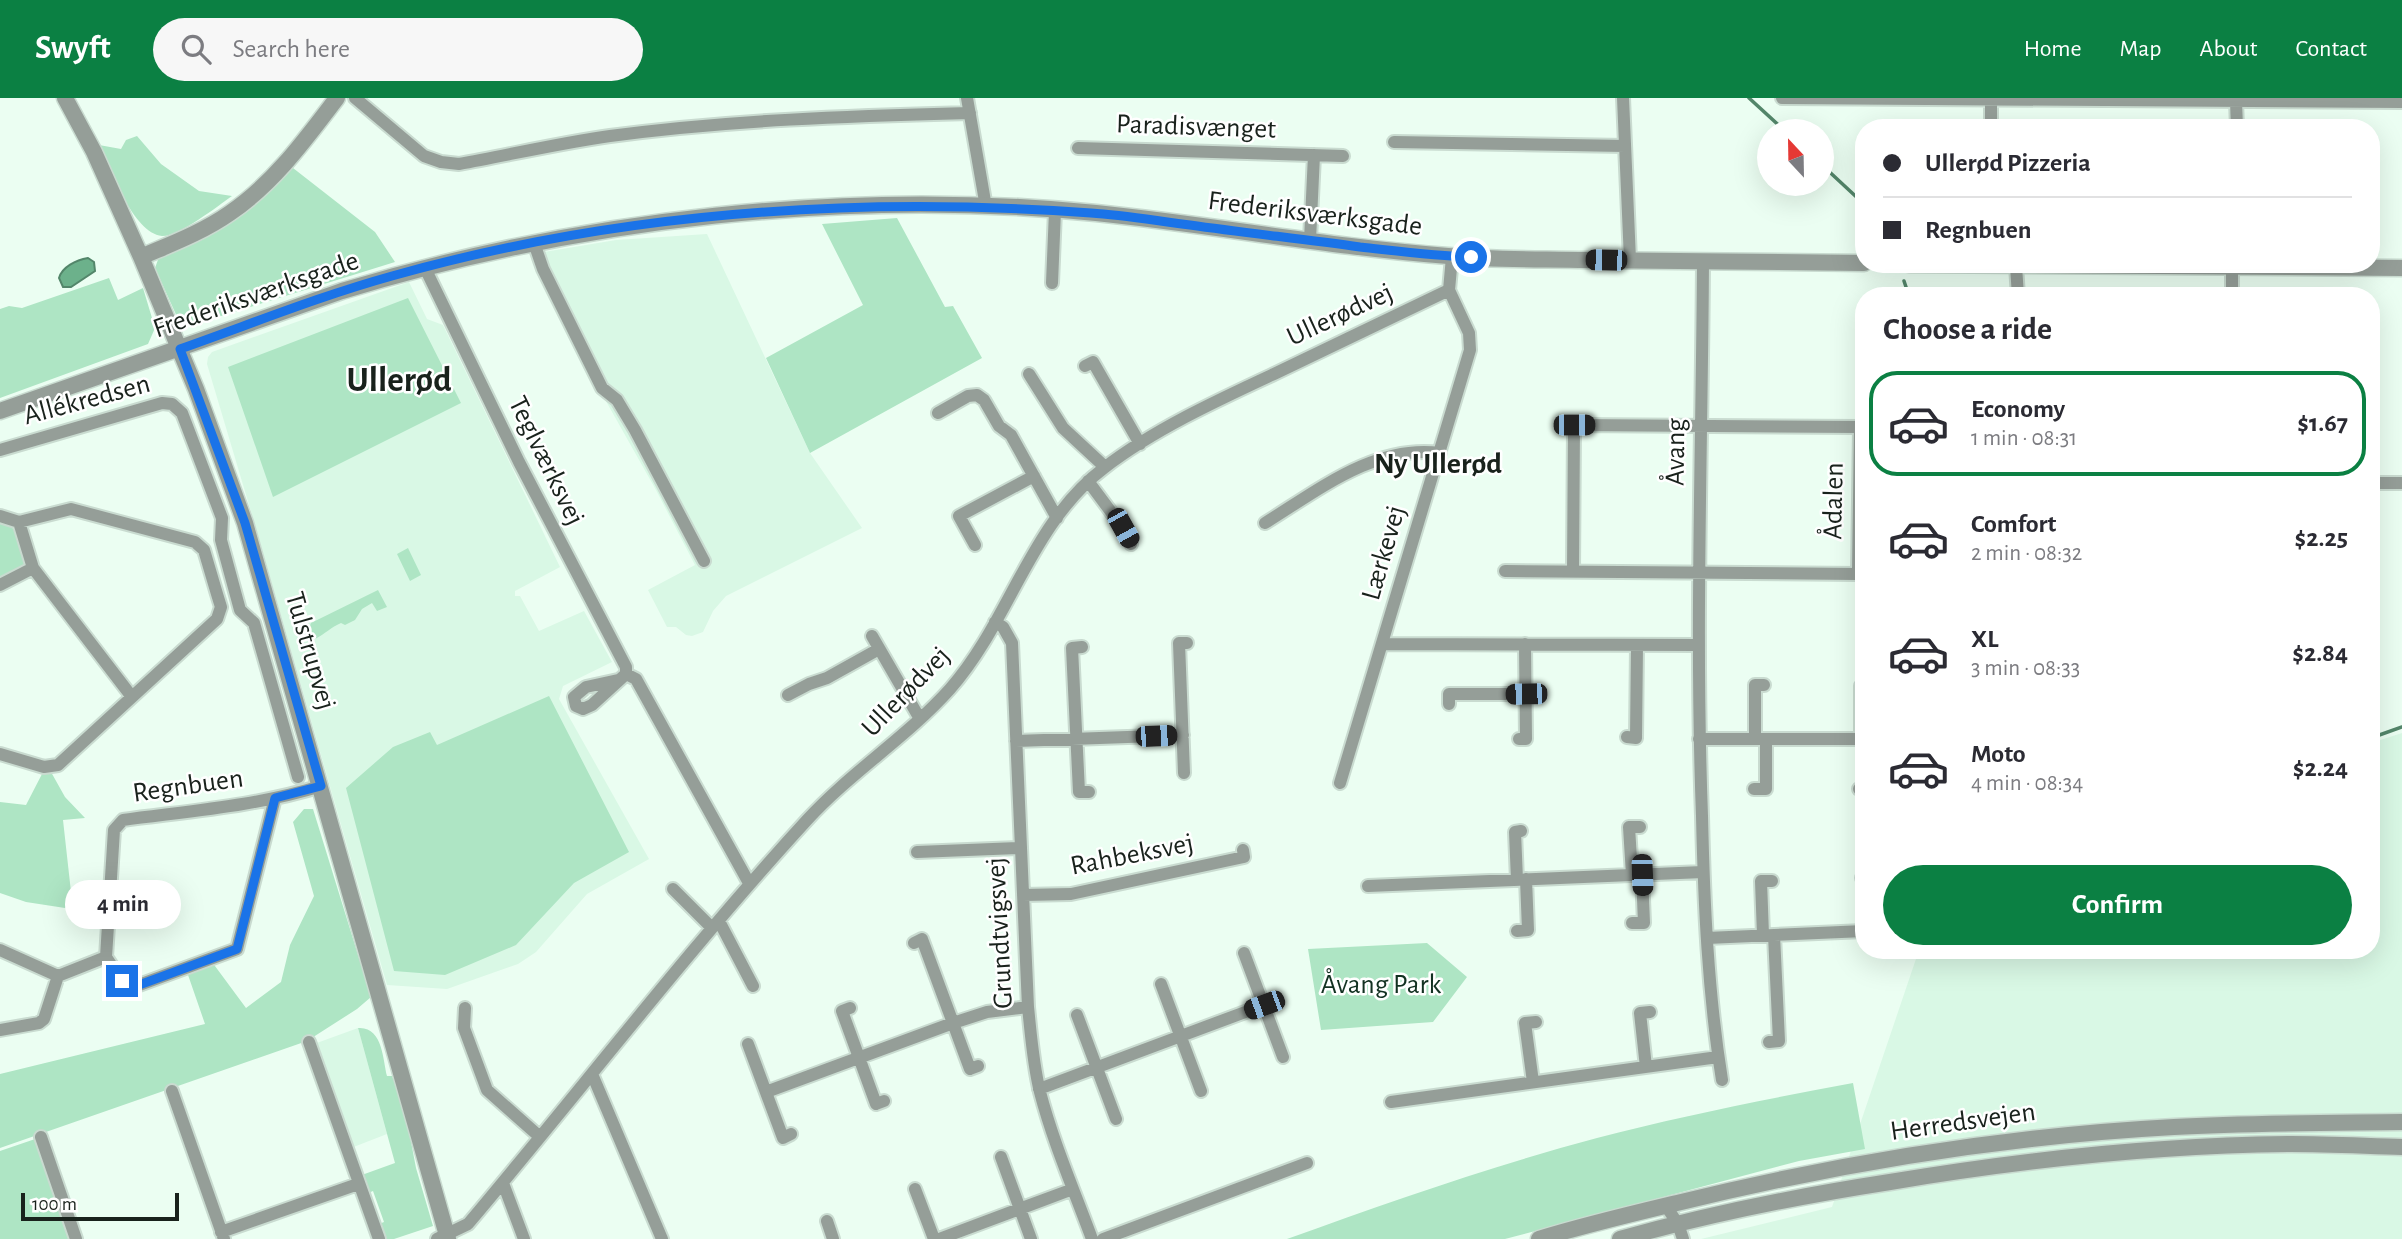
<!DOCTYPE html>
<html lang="en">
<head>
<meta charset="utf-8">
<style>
  :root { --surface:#fff; --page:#f7f7f7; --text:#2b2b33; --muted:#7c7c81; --line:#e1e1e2; --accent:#0b8043 }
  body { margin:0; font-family:"Alegreya Sans",sans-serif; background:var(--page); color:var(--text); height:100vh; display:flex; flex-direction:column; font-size:26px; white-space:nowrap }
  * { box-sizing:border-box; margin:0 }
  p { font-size:23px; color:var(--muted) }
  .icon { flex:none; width:38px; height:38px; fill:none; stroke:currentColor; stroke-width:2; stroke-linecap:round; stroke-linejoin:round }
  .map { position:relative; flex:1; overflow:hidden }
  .details { position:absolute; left:1855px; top:189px; width:525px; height:672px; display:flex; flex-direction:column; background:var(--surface); border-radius:28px; box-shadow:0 7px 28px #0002 }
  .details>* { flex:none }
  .banner { position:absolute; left:1855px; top:21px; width:525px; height:154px; border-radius:28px; box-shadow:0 7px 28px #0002; display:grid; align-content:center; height:154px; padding:0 28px; background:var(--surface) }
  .needle { width:46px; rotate:338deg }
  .fabs { position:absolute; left:1757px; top:21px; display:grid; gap:14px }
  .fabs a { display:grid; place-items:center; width:77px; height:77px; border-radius:50%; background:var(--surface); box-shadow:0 7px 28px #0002; font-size:35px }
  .scale { position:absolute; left:21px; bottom:18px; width:158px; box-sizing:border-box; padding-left:7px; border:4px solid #19221c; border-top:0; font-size:19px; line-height:24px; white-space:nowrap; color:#19221c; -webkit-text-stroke:5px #fff; paint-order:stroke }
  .end { position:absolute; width:32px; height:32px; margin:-16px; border:9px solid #1a73e8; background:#fff; box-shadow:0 0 0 4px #fff }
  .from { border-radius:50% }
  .bubble { position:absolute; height:49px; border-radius:24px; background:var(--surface); box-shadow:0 7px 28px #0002; font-size:23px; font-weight:700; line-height:49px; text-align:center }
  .car { position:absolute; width:21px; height:42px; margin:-21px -10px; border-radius:9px; box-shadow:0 0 5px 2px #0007; background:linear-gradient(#222 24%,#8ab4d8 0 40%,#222 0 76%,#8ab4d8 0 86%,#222 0) }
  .banner b { display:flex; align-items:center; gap:24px; height:66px; font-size:26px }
  .banner b+b { border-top:2px solid var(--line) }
  .banner i { width:18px; height:18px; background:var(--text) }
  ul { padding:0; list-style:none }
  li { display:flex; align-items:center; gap:21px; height:105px; margin:0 14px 10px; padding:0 14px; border:4px solid transparent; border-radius:28px }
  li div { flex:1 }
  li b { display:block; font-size:26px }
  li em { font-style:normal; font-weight:700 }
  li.active { border-color:var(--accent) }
  li>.icon { width:63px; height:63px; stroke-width:1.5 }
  h2 { padding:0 28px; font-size:32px; line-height:84px }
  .action { display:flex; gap:14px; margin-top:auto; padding:14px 28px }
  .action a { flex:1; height:80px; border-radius:42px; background:var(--accent); color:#fff; font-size:28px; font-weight:700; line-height:80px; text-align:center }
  header { display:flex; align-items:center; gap:42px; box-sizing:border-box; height:98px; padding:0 35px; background:var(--accent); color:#fff }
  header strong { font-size:33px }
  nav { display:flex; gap:38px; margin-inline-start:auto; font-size:24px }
  .search { width:490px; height:63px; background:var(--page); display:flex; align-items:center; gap:18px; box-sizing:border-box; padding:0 24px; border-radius:38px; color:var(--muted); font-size:26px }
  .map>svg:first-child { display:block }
</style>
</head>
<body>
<header>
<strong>Swyft</strong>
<div class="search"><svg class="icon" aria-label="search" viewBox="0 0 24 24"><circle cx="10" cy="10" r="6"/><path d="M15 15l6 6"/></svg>Search here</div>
<nav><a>Home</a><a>Map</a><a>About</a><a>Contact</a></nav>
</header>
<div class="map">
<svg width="2402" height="1141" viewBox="0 0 2402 1141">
  <rect width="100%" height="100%" fill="#ebfef2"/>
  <path fill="#d9f8e5" d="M707 136 810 355 862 430 726 498 713 513 703 534 692 538 686 537 676 529H667L648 492 695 467 656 392 607 305 532 156 616 142Z
    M409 184 427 221 443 227 560 469 515 493V498H520L539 533 584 513 612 564 563 588 559 601 649 761 587 796 536 854 518 866 447 891 387 887 255 427 207 266 208 259 212 254Z
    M2402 635V1141H1701L1832 1109 1919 852H2371V645Z
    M358 930 387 1036 351 1050 314 946Z"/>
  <path fill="#aee5c4" d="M137 38 161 66 199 93 232 98C218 108 178 139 162 138 133 135 110 70 99 47L121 51 126 42Z
    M293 70 375 134 395 164 192 227 178 221 155 170 159 159 257 103Z
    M897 120 945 209 953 208 982 260 810 355 766 260 863 207 822 126Z
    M109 180 118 202 143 190 155 230 148 246 0 300V211L9 208 22 210Z
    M408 200 461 305 273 399 228 269Z
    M0 423 14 431 30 467 0 480Z
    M408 450 421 477 410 483 397 456Z
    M378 492 387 509 377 513 372 505 362 511 355 522 345 527 341 525C331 529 325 536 315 541L309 530 311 525Z
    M549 598 629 754 574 785 516 847 445 877 394 873 346 690 393 649 430 634 437 647Z
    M51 674 65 699 85 720 63 722 72 803 65 810 26 804 0 795V704L26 707 42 676Z
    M304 711H313L371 899 357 911 307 943 0 1050V976L205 926 187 874 212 864 246 910 281 884 290 847 314 798 293 724Z
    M1427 845 1467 879 1433 924 1321 932 1308 851Z
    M358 930C383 928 383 963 387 978H392L404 1007 416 1070 433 1128 394 1141H382L376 1127 384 1124 373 1093 366 1096 359 1078 395 1065Z
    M1853 985 1865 1051 1799 1063 1505 1141H1287C1389 1104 1492 1068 1597 1040 1681 1018 1767 1001 1853 985Z
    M41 1039 76 1141H0V1053Z"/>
  <path fill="#6cb18b" stroke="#53866a" stroke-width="2" d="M88 160 94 164 95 173 71 189H63L59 180C62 169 76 162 88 160Z"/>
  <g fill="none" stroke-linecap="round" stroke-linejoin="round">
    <path stroke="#53866a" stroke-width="3.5" d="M1749 0 1785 33
      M1822 67 1864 106
      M1904 183 1909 198
      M2371 640 2402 629"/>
    <g stroke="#c9dbd0" stroke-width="16">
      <path id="minor" d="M355 0 424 58 441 64 459 66C509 57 560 45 610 38 730 22 850 18 970 15
        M967 0 986 109
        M1623 0 1630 162
        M1782 0 2402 4
        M2236 3 2237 30
        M1991 30V0
        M1394 44 1625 48
        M1078 50 1343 58
        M1310 142 1314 57
        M534 145 543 171 602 290 617 302 635 332 704 463
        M1703 163C1702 348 1695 533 1702 718 1704 806 1708 895 1722 982
        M2016 168 2018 198
        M2232 169V198
        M425 170 519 364 626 569V576L592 607 583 611 576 608 574 599 586 589 618 582
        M1052 185 1055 113
        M1085 268 1093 264 1140 346
        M1029 276 1063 330 1105 369
        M938 315 968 298 977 297 984 302 999 328 1011 337 1057 420
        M0 352 162 305 172 306 182 315 222 420 221 442 240 512 254 525 298 679
        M1088 383 1123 430 1131 446
        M2371 385H2402
        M0 418 19 424 71 411 195 444 204 452 217 496 221 509 217 521 58 667 44 669 0 656
        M19 424 33 470 132 599
        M1265 425C1317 393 1375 346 1440 355
        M975 447 959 418 1034 378
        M1505 473 1858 476 1860 329 1574 327 1573 474
        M0 487 33 470
        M995 524 1003 529 1012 545 1028 909C1031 937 1033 966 1040 994 1053 1044 1074 1092 1092 1141
        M872 538 920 621
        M1383 546 1698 547
        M1082 549 1072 550 1079 694H1089
        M626 576 636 581 749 785
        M788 597 809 586 827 580 879 551
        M1449 606V596H1526
        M1627 639 1636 640 1637 547
        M1519 641H1526L1525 546
        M1699 641H1864
        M1755 641V587H1764
        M1861 641V588H1864
        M1016 643 1183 637
        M1184 675 1179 545H1187
        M1340 685 1470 252 1469 235 1449 192 1452 159
        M1754 691H1766V641
        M1859 691H1864
        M275 700 237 851 139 887 132 888 122 883 106 859 114 732 123 722C189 713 257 708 321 688
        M917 754 1021 750
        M1632 777 1629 729H1640
        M1862 780H1864
        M1517 782 1515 734 1521 733
        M1368 788 1703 774
        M673 791 712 830
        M1023 797 1071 796 1244 759 1243 752
        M719 823 753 888
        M1632 825H1644L1642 777
        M1517 833 1528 832 1526 781
        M1763 837 1761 783H1772
        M1707 840 1864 833
        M914 845 922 841 970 971 978 968
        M0 852 58 878 106 859
        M1244 855 1283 959
        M1161 886 1201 993
        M465 910 464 930 487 992 540 1039
        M850 910 842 913 876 1006 884 1003
        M1077 917 1116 1021
        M0 932 39 925 44 921 58 878
        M309 944 379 1141
        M1769 944 1779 943 1774 837
        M748 946 783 1040 791 1036
        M1646 969 1640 915 1650 914
        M592 976 662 1141
        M1533 984 1525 925 1536 924
        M1039 991 1264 907
        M172 993 224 1141
        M766 994 953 925 987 914 1028 909
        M1391 1004 1718 959
        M41 1039 76 1141
        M1001 1059 1031 1141
        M503 1085 524 1141
        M915 1091 934 1141
        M1666 1108 1678 1126 1683 1141
        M827 1123 833 1141
        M221 1134 358 1086
        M437 1141 468 1126C581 992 688 852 807 722 851 674 907 639 950 591 1010 523 1030 426 1104 370 1153 332 1218 302 1274 276 1332 248 1391 220 1449 192
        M939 1141 1073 1091
        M1103 1141 1307 1065"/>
    </g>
    <g stroke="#c9dbd0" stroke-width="19">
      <path id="tertiary" d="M65 0 94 54 141 159 196 291 245 425 448 1141
        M141 159C171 146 203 134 230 115 274 85 305 42 337 0
        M1909 166 2402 170
        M0 313 342 193C581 121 847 90 1096 115 1214 127 1330 149 1448 158 1494 162 1540 161 1586 162 1679 163 1771 164 1864 165
        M1539 1141C1584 1127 1631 1116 1677 1105 1840 1065 2006 1038 2174 1029 2250 1025 2326 1025 2402 1024
        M1620 1141C1709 1116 1799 1098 1890 1084 2022 1062 2156 1047 2291 1046 2328 1046 2365 1048 2402 1049"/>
    </g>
    <use href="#minor" stroke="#959e98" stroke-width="12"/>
    <use href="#tertiary" stroke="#959e98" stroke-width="16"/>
  </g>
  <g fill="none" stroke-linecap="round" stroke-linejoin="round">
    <path stroke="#1a73e8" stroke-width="9" d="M122 883 132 888 139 887 237 851 275 700 321 688 245 425 180 251C251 226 320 198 392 178 619 114 857 98 1091 115 1124 117 1157 123 1190 127 1246 135 1303 141 1360 149 1397 153 1434 158 1471 159"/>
  </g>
  <g text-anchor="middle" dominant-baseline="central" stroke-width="5" stroke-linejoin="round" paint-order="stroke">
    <g font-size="28" fill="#19221c" stroke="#fff">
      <text transform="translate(1196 29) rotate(2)">Paradisvænget</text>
      <text transform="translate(1315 116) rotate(7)">Frederiksværksgade</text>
      <text transform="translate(256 197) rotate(-19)">Frederiksværksgade</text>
      <text transform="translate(1340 217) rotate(-25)">Ullerødvej</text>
      <text transform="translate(87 302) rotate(-15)">Allékredsen</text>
      <text transform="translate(1676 354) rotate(-89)">Åvang</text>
      <text transform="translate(546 363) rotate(64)">Teglværksvej</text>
      <text transform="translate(1834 403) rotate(-89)">Ådalen</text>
      <text transform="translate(1384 455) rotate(-74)">Lærkevej</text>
      <text transform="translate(310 553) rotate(74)">Tulstrupvej</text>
      <text transform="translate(906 594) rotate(-46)">Ullerødvej</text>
      <text transform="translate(188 688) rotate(-8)">Regnbuen</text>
      <text transform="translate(1132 757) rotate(-11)">Rahbeksvej</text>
      <text transform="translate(1000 835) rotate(-93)">Grundtvigsvej</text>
      <text transform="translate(1963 1024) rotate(-8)">Herredsvejen</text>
    </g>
    <g font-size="28" fill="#123121" stroke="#fff">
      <text x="1381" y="887">Åvang Park</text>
    </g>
    <g font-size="30" font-weight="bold" fill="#19221c" stroke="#fff">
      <text x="1438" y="366">Ny Ullerød</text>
    </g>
    <g font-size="35" font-weight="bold" fill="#19221c" stroke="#fff">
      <text x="399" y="282">Ullerød</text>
    </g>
  </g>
</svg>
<div class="fabs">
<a><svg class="needle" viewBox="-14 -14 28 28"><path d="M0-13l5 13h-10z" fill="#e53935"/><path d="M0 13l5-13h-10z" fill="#7c7c81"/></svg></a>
</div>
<div class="scale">100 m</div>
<i class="end from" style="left:1471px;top:159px"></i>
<i class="end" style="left:122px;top:883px"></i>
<div class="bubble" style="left:65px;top:782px;width:116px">4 min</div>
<i class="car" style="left:1606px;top:162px;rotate:271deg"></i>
<i class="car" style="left:1574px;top:327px;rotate:90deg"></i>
<i class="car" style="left:1123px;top:430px;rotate:151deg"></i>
<i class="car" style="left:1526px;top:596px;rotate:269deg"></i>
<i class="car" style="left:1156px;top:638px;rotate:88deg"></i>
<i class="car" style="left:1642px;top:777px;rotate:178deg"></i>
<i class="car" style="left:1264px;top:907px;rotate:250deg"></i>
<div class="banner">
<b><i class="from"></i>Ullerød Pizzeria</b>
<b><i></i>Regnbuen</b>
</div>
<section class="details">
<h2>Choose a ride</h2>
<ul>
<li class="active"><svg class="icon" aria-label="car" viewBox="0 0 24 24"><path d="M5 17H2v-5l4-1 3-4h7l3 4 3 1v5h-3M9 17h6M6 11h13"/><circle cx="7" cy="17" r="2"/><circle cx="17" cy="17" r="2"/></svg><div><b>Economy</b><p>1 min · 08:31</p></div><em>$1.67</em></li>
<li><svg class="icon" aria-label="car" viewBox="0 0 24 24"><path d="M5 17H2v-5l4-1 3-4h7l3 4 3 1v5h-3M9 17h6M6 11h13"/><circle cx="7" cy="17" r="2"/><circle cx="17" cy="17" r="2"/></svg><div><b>Comfort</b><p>2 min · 08:32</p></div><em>$2.25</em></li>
<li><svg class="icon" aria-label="car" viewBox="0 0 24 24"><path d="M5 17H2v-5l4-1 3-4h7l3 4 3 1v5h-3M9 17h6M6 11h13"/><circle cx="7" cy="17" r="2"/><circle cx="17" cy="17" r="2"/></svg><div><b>XL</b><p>3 min · 08:33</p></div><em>$2.84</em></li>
<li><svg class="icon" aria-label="car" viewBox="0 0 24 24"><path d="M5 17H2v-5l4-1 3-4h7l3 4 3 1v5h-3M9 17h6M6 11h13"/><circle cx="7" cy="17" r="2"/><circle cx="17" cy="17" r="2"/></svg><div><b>Moto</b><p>4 min · 08:34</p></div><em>$2.24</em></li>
</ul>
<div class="action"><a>Confirm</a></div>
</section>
</div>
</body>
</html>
